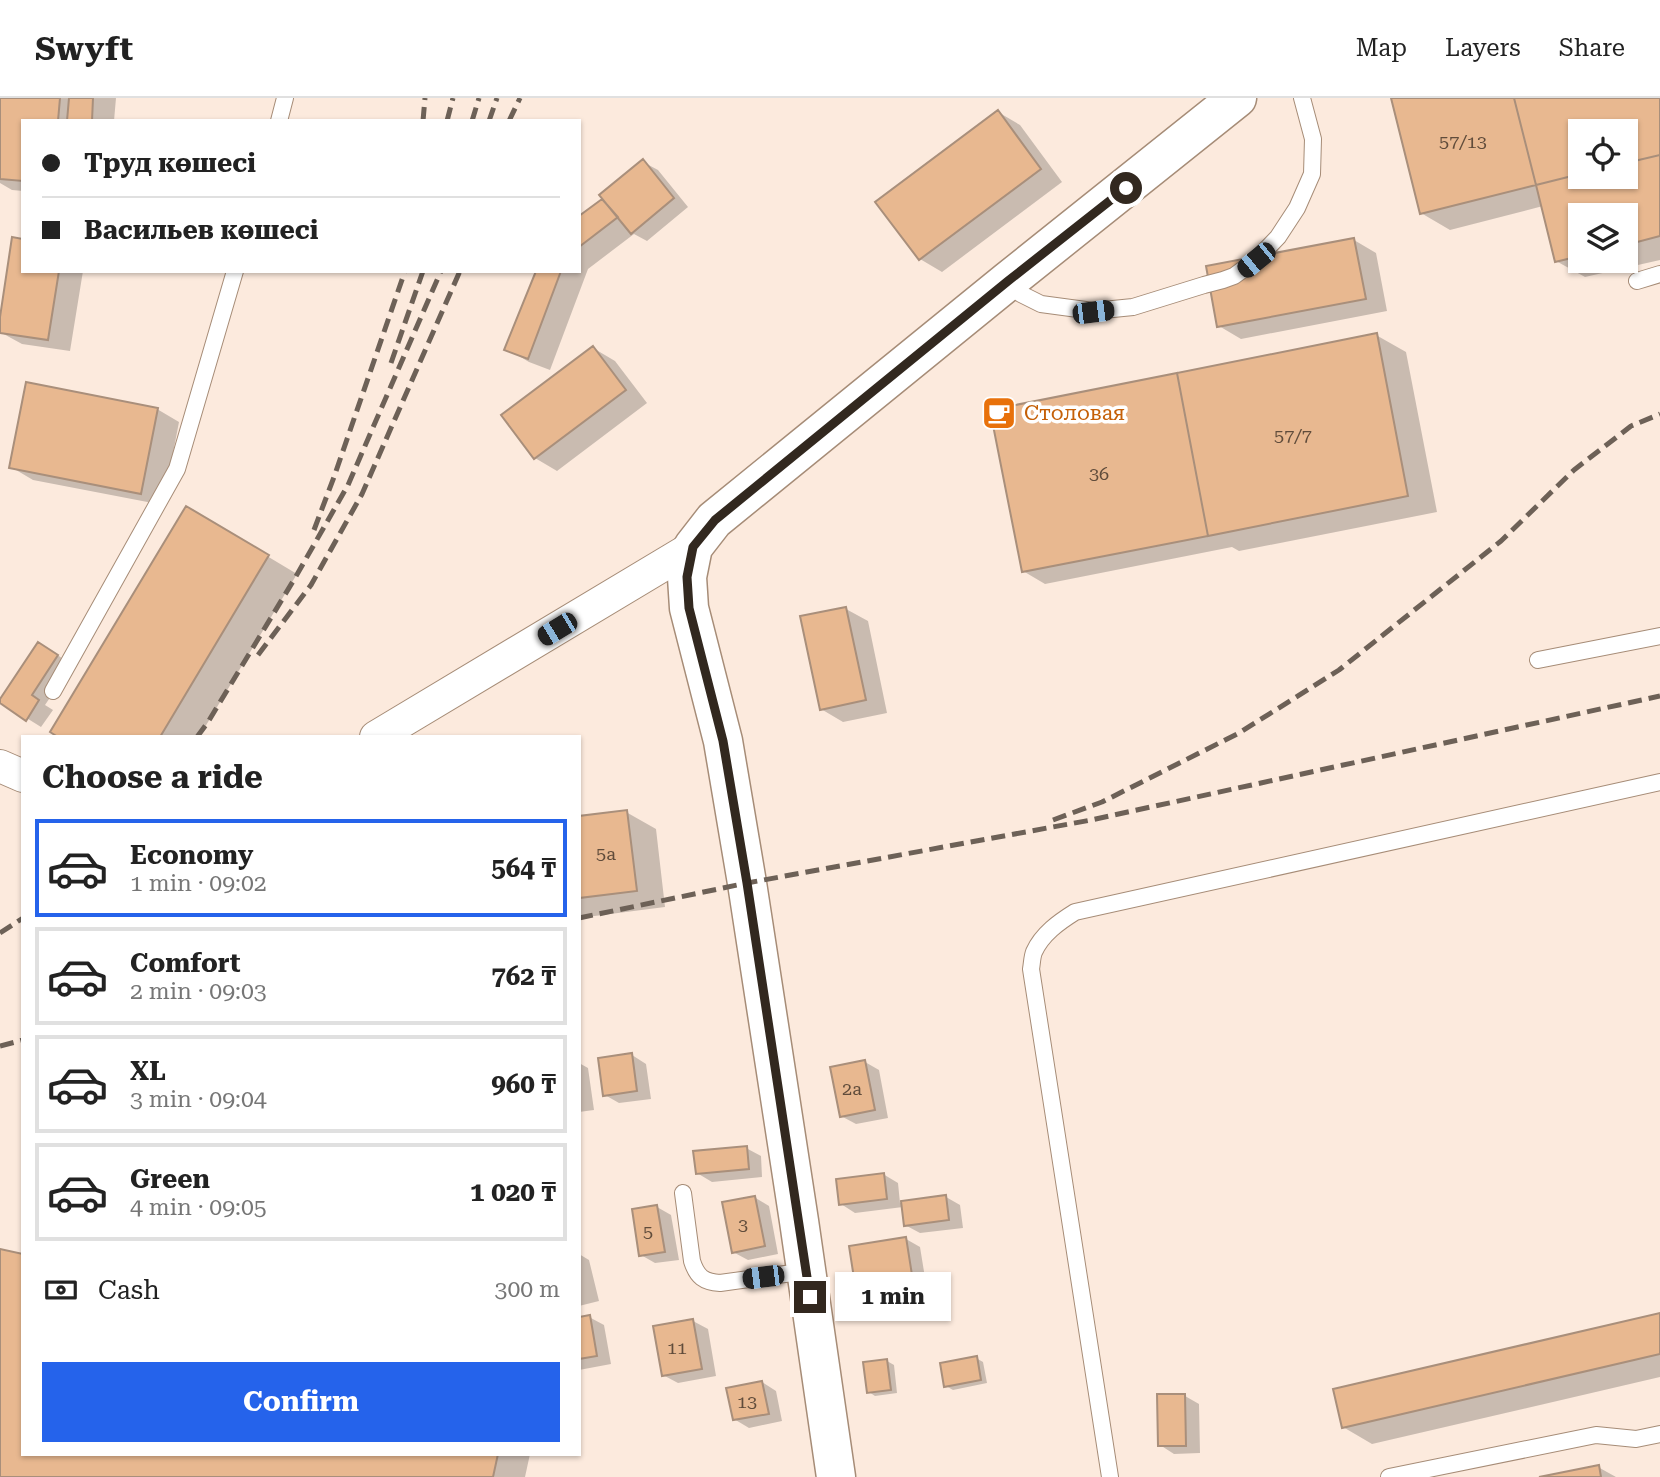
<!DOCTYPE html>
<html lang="en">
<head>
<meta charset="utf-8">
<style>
  :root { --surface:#fff; --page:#f2f2f2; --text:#222; --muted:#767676; --line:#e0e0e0; --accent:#2563eb }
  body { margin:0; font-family:"Roboto Serif",serif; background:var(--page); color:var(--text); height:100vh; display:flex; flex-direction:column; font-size:26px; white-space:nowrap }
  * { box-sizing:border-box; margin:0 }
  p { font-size:23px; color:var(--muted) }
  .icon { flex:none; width:38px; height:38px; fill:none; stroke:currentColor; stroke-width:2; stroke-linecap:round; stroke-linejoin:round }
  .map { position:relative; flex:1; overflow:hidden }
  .panel { position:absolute; left:21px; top:637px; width:560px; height:721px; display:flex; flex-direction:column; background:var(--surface); border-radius:0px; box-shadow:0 2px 5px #0004 }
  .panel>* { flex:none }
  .hud { position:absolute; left:21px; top:21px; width:560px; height:154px; border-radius:0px; box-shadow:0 2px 5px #0004; display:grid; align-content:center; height:154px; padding:0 21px; background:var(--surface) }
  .buttons { position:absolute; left:1568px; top:21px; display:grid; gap:14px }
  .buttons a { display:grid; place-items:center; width:70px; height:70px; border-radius:0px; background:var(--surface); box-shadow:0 2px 5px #0004; font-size:35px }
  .end { position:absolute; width:32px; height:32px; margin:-16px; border:9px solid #32281f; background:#fff; box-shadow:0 0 0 4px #fff }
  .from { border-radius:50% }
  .bubble { position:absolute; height:49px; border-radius:0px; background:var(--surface); box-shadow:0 2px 5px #0004; font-size:23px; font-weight:700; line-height:49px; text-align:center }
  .car { position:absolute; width:21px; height:42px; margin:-21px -10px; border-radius:9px; box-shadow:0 0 5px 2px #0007; background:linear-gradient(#222 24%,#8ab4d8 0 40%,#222 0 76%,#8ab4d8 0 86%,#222 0) }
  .hud b { display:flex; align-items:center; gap:24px; height:66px; font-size:26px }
  .hud b+b { border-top:2px solid var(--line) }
  .hud i { width:18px; height:18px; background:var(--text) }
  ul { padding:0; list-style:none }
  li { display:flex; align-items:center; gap:21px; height:98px; margin:0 14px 10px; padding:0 7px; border:4px solid var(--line); border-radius:0px }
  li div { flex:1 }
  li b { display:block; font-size:26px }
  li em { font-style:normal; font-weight:700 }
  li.current { border-color:var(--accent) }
  li>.icon { width:63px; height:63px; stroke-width:1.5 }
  h2 { padding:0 21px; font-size:32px; line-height:84px }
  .pay { display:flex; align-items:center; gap:18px; height:77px; padding:0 21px; font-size:26px }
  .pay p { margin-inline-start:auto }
  .cta { display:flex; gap:14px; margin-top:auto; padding:14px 21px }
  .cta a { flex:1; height:80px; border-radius:0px; background:var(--accent); color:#fff; font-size:28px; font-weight:700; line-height:80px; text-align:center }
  header { display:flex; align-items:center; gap:42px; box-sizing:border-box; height:98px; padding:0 35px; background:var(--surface); border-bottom:2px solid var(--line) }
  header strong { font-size:33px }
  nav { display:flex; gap:38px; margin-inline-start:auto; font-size:24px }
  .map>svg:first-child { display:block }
</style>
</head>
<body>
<header>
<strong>Swyft</strong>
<nav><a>Map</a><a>Layers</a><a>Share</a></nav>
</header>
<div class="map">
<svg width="1660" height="1379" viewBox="0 0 1660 1379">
  <rect width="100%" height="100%" fill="#fceadd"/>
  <path fill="#0003" fill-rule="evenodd" d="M0 0H116L114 23H23V93L12 92 0 85Z
    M1393 0H1660V162L1585 179 1556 163 1543 108 1450 132 1421 115ZM1580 33H1626V79H1580ZM1580 117H1626V163H1580Z
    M998 14 1020 27 1062 84 942 174 920 161Z
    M643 64 658 72 688 109 647 143 634 136 588 171 550 272 529 264 507 251 537 173H579V120L605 101Z
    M1354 142 1376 155 1387 213 1241 241 1219 228Z
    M23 173H83L70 253 22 246 0 234V230Z
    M1376 237 1406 254 1437 414 1239 453 1232 449 1045 486 1023 473Z
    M593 250 615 263 647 305 557 373 535 360Z
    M157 311 179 324 163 407 33 382 11 369Z
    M215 427 297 476 199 639H62Z
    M846 511 868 523 887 615 843 624 821 611Z
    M53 554 72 567 45 607 53 612 41 629 1 604Z
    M626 714 656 731 665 809 579 820V720Z
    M632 957 646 966 651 1001 619 1005 605 997Z
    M865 964 879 972 888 1020 856 1026 841 1018Z
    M579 965 588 970 594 1012 579 1014Z
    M746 1050 761 1058 762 1079 712 1084 697 1075Z
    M883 1076 898 1085 900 1105 946 1099 960 1107 963 1130 920 1135 905 1127 903 1109 855 1115 841 1106Z
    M754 1099 769 1108 778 1156 748 1162 733 1154Z
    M657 1109 671 1117 679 1162 655 1165 641 1157Z
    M906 1141 920 1149 929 1204 875 1213 860 1205Z
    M0 1153 23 1356H530L525 1379H0Z
    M579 1156 589 1162 599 1203 579 1208Z
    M1660 1217V1279L1372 1346 1343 1329Z
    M589 1219 604 1227 611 1266 579 1272V1220Z
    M693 1223 708 1231 716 1278 678 1285 663 1277Z
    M976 1260 983 1264 987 1285 953 1292 946 1288Z
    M887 1263 894 1267 897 1295 875 1298 869 1294Z
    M762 1284 776 1293 782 1323 749 1330 734 1321Z
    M1185 1298 1199 1306 1200 1355 1174 1356 1160 1347Z
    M1598 1369 1616 1379H1548Z"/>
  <path fill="#e8b890" stroke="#a98f7b" stroke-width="2" d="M0 0H60L58 23H23V83L0 81Z
    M69 0H93L92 23H67Z
    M1391 0H1514L1536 87 1420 116Z
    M1514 0H1660V57L1626 65V33H1580V76L1536 87Z
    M998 12 1041 71 919 162 875 104Z
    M1660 57V138L1626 147V117H1580V158L1555 164 1536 87 1580 76V79H1626V65Z
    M643 61 674 100 631 136 599 97Z
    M602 101 618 119 579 149V118Z
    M12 139 23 141V173H59L48 242 0 235V219Z
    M1354 140 1366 201 1217 229 1206 168Z
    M536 173H561L528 261 504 252Z
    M1377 235 1408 398 1208 438 1177 275Z
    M593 248 626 292 534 361 501 317Z
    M1177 275 1208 438 1022 474 990 312Z
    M26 284 158 310 141 396 9 370Z
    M186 408 269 457 160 639H58L50 634Z
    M846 509 866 602 820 612 800 518Z
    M38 544 58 557 32 597 39 602 26 623 0 605V601Z
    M627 712 637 793 579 800V718Z
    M632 955 637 993 603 998 598 960Z
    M865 962 875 1012 840 1019 830 969Z
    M747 1048 749 1071 696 1076 693 1053Z
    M884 1075 887 1101 839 1107 836 1081Z
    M946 1097 949 1122 904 1128 901 1103Z
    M755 1098 765 1148 732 1155 722 1104Z
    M657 1107 665 1154 639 1158 632 1111Z
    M906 1139 915 1196 858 1206 849 1148Z
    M0 1151 23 1156V1356H498L493 1379H0Z
    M1660 1215V1256L1342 1330 1333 1291Z
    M590 1217 597 1258 579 1261V1219Z
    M693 1221 702 1271 662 1278 653 1228Z
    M977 1258 981 1282 944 1289 940 1265Z
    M887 1261 891 1292 867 1295 863 1264Z
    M762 1283 769 1316 733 1322 726 1290Z
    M1157 1296H1185L1186 1348H1158Z
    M1599 1367 1601 1379H1539Z"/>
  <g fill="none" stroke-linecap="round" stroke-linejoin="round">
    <g stroke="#a68c77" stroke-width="18">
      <path id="service" d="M279 23 285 0
        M1008 183 1021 196 1041 206 1093 213 1133 209 1204 187 1223 182 1234 178 1256 162 1278 139 1297 110 1312 76 1313 41 1302 0
        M1637 183 1660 176
        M1538 562 1660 538
        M53 593 177 371 235 173
        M683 1095 692 1163C697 1179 704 1184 720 1185L807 1173
        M1110 1379 1031 871C1032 866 1032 859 1034 854 1042 836 1059 824 1075 814L1660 684
        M1389 1379 1596 1337 1636 1341 1660 1336"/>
    </g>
    <g stroke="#a68c77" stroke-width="34">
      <path id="minor" d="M376 639 693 449
        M0 668 23 678"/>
    </g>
    <g stroke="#a68c77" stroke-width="41">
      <path id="tertiary" d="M836 1379 799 1123 747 785 723 643 689 510 687 479 693 449 714 422 1008 183 1237 0"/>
    </g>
    <use href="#service" stroke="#fff" stroke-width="16"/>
    <use href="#minor" stroke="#fff" stroke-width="32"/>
    <use href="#tertiary" stroke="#fff" stroke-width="38"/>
    <path stroke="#6d6157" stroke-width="5" stroke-dasharray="14 7" stroke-linecap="butt" d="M423 23 425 0
      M447 23 453 0
      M472 23 479 0
      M489 23 497 0
      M509 23 520 0
      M391 265 423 173
      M314 432 334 379 405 173
      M258 557 311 487 362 396 460 173
      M197 639 208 624 295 480 348 387 441 173
      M1053 722 1102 704 1239 635 1339 572 1501 443 1574 372 1631 328 1660 316
      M579 820 747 785 1091 722 1660 598
      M0 835 23 820
      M0 948 23 942"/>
  </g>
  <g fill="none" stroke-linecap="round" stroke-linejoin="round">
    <path stroke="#32281f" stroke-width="9" d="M810 1199 747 785 723 643 689 510 687 479 693 449 715 422 1008 183 1126 90"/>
  </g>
  <defs>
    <g id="cafe-square" transform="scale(1.75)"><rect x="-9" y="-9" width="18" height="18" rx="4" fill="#e8710a" stroke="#fff"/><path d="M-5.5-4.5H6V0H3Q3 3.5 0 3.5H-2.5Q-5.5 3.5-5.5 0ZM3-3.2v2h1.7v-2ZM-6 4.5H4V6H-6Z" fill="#fff"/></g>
  </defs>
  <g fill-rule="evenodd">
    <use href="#cafe-square" x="999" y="315"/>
  </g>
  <g text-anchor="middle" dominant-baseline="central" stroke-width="7" stroke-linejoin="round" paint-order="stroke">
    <g font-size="18" fill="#604c3b">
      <text x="1463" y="43">57/13</text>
      <text x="1293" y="337">57/7</text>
      <text x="1099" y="375">36</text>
      <text x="606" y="755">5а</text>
      <text x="852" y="990">2а</text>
      <text x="743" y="1126">3</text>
      <text x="648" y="1133">5</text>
      <text x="677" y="1249">11</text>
      <text x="747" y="1303">13</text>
    </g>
    <g font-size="21" fill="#c56008" stroke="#fff" text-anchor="start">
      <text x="1024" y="315">Столовая</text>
    </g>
  </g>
</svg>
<div class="buttons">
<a><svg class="icon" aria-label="locate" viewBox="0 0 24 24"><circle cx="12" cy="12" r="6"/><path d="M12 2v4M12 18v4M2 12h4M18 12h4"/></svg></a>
<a><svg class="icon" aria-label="layers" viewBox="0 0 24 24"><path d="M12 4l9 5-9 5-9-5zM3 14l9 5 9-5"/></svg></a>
</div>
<i class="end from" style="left:1126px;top:90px"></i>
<i class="end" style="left:810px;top:1199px"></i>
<div class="bubble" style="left:835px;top:1174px;width:116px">1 min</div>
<i class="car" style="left:1256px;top:162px;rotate:231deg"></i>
<i class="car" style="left:1093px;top:214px;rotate:83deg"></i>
<i class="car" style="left:557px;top:531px;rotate:239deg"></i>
<i class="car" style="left:763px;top:1179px;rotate:263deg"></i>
<div class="hud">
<b><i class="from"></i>Труд көшесі</b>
<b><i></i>Васильев көшесі</b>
</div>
<section class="panel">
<h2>Choose a ride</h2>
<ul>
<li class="current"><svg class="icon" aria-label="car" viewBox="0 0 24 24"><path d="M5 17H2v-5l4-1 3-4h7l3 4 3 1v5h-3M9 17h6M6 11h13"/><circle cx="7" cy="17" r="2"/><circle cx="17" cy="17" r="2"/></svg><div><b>Economy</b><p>1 min · 09:02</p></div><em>564 ₸</em></li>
<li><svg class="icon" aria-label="car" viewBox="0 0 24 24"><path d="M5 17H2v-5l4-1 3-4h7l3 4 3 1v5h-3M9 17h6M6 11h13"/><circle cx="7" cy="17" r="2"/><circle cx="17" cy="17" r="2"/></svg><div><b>Comfort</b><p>2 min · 09:03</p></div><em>762 ₸</em></li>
<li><svg class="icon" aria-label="car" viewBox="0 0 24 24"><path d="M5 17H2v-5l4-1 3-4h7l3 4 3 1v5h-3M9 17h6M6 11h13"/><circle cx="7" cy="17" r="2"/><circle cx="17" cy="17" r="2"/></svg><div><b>XL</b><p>3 min · 09:04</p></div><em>960 ₸</em></li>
<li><svg class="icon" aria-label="car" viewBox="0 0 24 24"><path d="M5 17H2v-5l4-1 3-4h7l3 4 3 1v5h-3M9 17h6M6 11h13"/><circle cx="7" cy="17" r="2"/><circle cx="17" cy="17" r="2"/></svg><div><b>Green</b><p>4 min · 09:05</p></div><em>1 020 ₸</em></li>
</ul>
<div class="pay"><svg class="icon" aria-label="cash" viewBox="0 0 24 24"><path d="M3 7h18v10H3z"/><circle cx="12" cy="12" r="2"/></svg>Cash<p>300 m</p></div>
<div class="cta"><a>Confirm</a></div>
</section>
</div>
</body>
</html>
